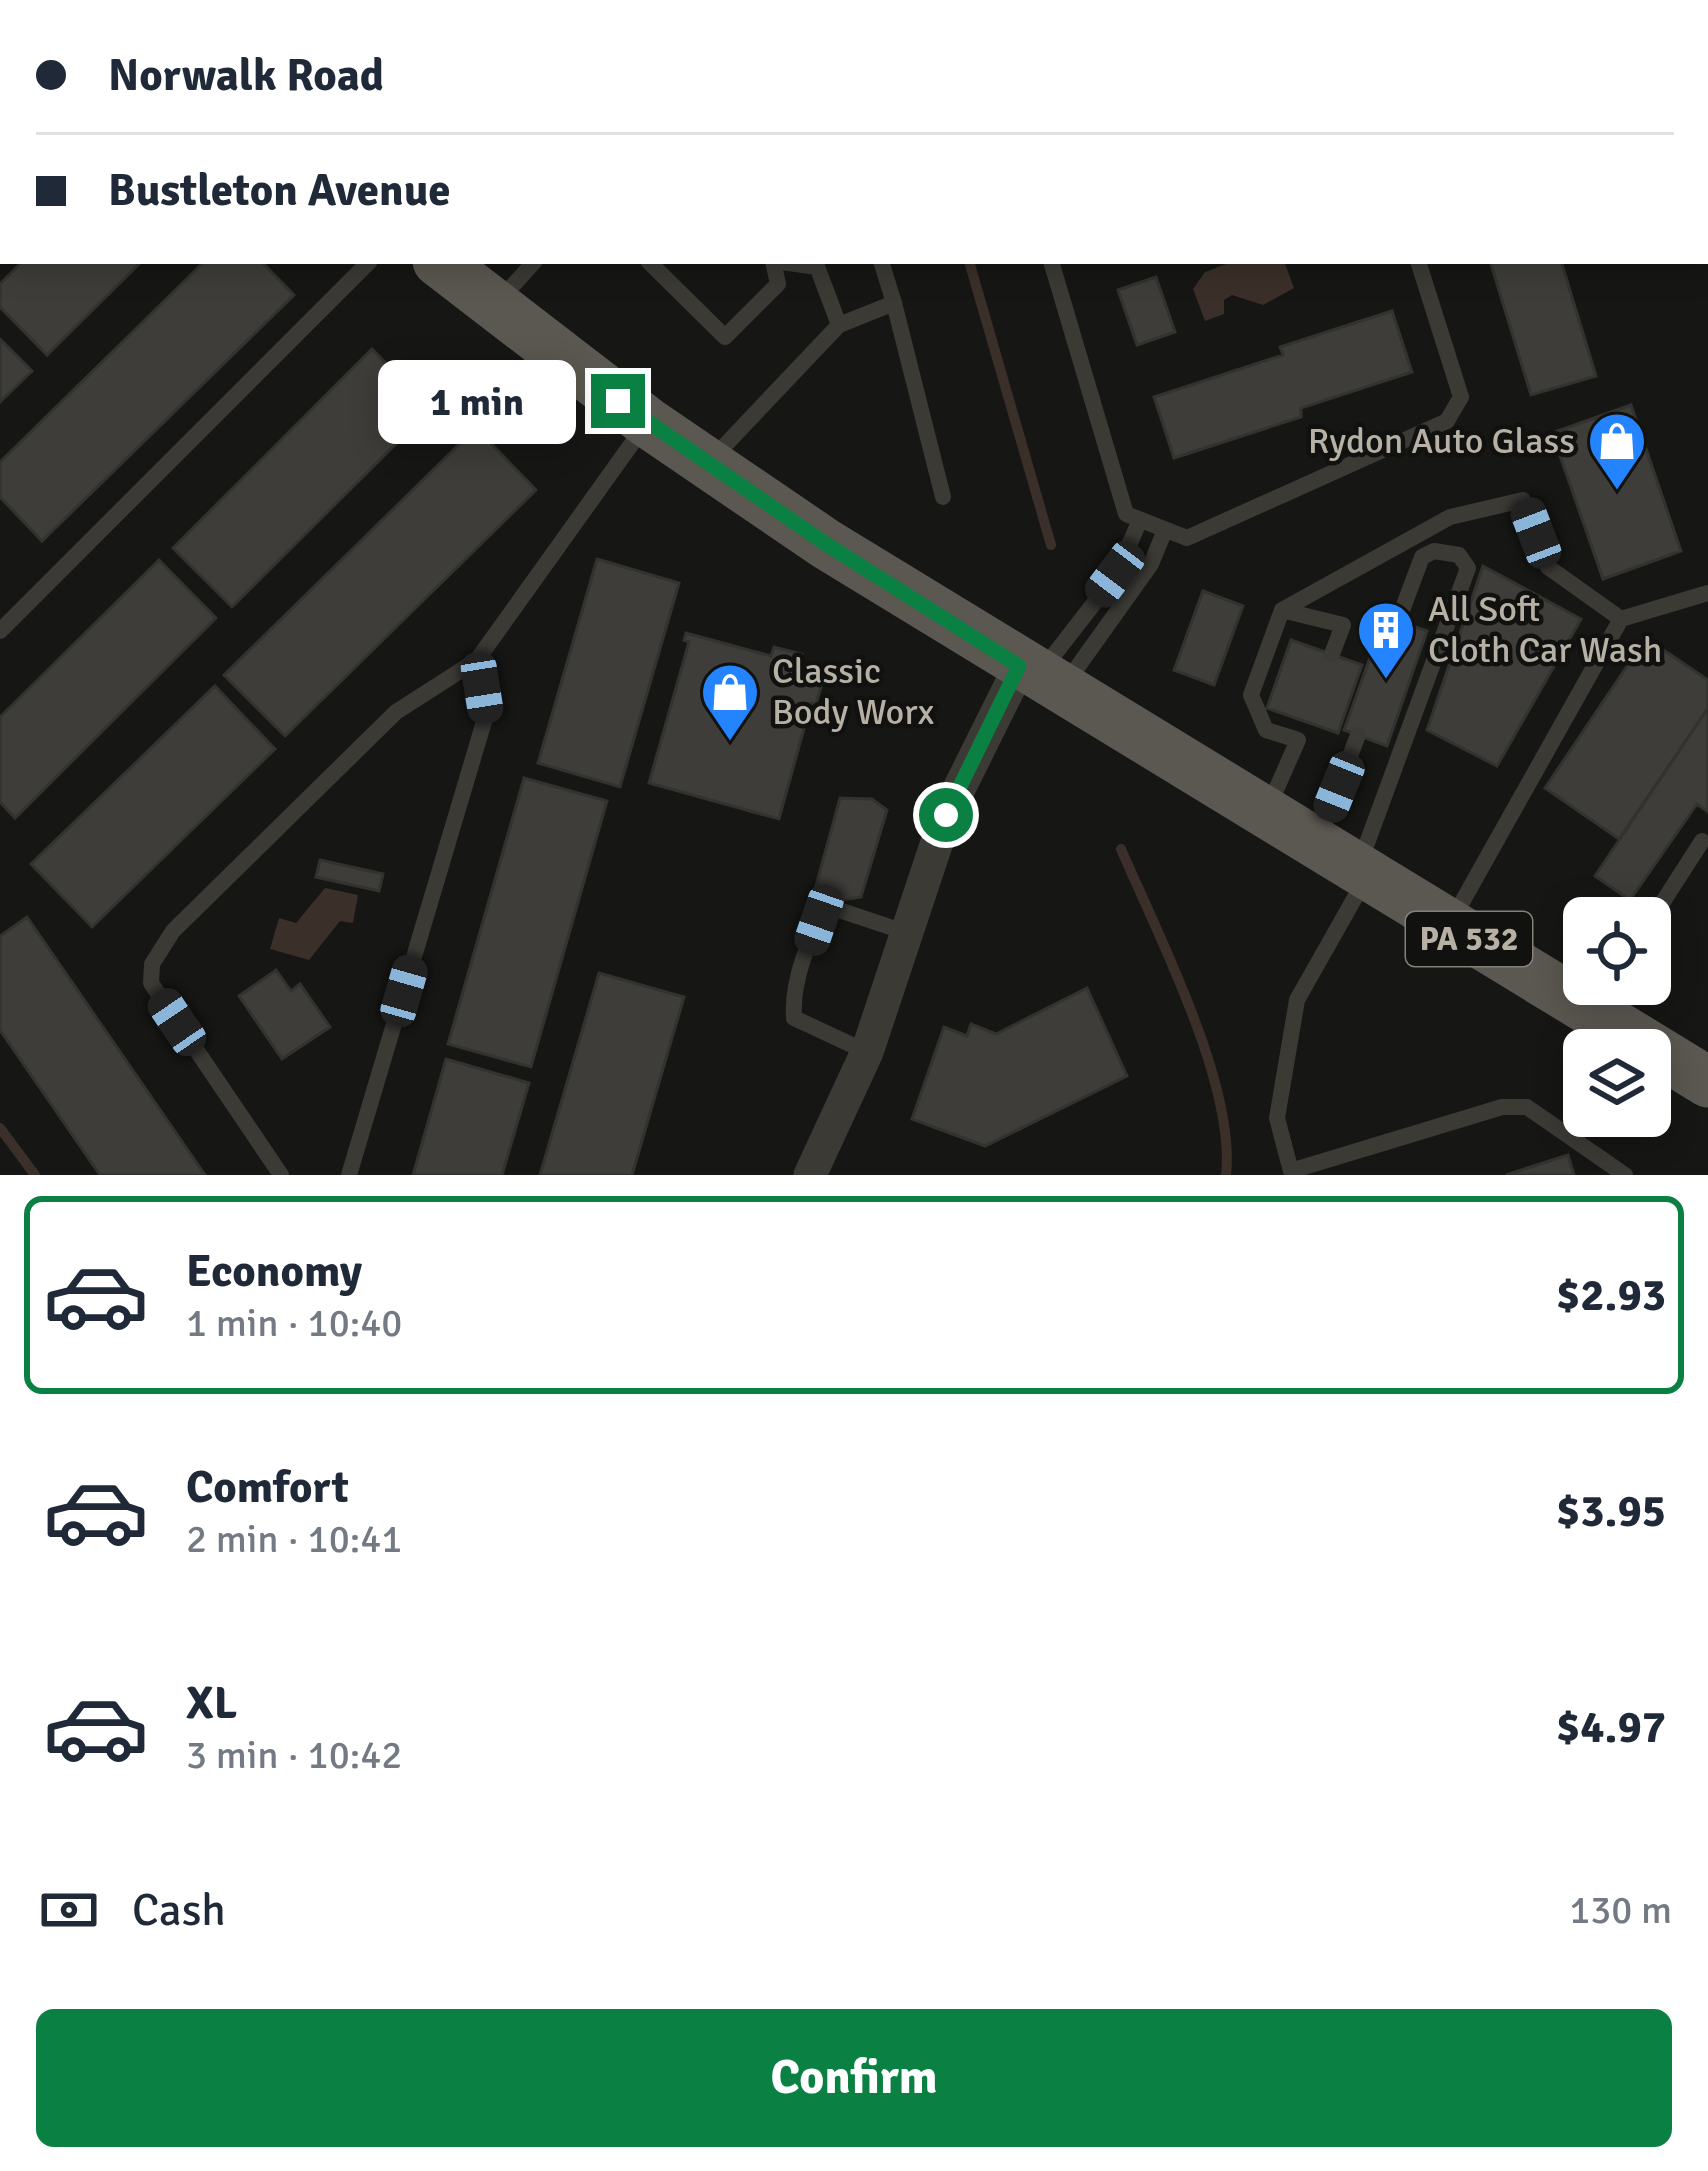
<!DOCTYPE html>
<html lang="en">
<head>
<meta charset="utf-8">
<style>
  :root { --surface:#fff; --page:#f2f2f3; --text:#1f2937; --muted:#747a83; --line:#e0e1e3; --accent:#0b8043 }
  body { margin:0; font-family:Signika,sans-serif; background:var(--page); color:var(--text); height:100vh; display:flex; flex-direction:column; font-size:45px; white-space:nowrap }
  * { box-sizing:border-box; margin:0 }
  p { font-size:39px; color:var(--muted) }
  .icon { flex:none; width:66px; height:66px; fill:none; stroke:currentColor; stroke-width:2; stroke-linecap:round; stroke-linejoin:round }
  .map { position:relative; height:1175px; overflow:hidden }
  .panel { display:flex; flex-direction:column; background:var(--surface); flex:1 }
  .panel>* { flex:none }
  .banner { position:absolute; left:0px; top:0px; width:1710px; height:264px; box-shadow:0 6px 30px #0003; display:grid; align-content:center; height:264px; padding:0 36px; background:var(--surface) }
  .buttons { position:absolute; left:1563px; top:897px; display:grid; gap:24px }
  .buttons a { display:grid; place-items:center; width:108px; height:108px; border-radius:18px; background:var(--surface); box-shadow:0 6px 30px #0003; font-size:60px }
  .end { position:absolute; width:54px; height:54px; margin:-27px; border:15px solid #0b8043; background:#fff; box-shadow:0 0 0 6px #fff }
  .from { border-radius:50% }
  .bubble { position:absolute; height:84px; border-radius:18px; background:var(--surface); box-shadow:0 6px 30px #0003; font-size:39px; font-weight:700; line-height:84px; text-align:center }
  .car { position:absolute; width:36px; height:72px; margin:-36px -18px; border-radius:15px; box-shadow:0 0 9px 3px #0007; background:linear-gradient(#222 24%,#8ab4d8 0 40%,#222 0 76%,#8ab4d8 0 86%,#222 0) }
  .banner b { display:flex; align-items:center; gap:42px; height:114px; font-size:45px }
  .banner b+b { border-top:3px solid var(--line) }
  .banner i { width:30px; height:30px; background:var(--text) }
  ul { padding:21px 0 0; list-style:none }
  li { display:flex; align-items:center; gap:36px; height:198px; margin:0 24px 18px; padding:0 12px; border:6px solid transparent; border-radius:18px }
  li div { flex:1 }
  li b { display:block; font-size:45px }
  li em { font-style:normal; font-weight:700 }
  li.selected { border-color:var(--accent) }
  li>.icon { width:108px; height:108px; stroke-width:1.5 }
  .pay { display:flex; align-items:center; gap:30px; height:132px; padding:0 36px; font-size:45px }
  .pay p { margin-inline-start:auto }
  .cta { display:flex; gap:24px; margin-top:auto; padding:24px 36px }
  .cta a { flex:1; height:138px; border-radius:18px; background:var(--accent); color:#fff; font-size:48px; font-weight:700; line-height:138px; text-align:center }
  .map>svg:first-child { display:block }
</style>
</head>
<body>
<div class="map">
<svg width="1708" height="1175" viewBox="0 0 1708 1175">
  <rect width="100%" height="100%" fill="#161614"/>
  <path fill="#3b2f29" d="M1234 261H1284L1294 288 1263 305 1232 295 1224 300V314L1205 321 1193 289 1205 272Z
    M325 888 358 895 353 923 340 921 309 960 270 949 279 918 296 923Z"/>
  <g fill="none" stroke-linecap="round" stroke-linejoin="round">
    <path stroke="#3b2f29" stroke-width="10" d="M900 0V3
      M969 261 1051 545
      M1121 849C1157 933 1236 1085 1226 1175
      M0 1128 35 1175"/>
  </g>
  <path fill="#3e3d39" stroke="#32322e" stroke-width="3" d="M353 0H707L350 3Z
    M23 261H142L47 355 0 307V284Z
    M205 261H261L294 295 42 541 0 497V462Z
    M1490 261H1561L1596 376 1531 395Z
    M1156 277 1175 332 1137 345 1118 290Z
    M1392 311 1412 372 1301 408V417L1174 458 1154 397 1283 355 1280 347Z
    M0 339 32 371 0 402Z
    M372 349 431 409 232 607 173 548Z
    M1631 405 1681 551 1603 579 1552 433Z
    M476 428 536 490 285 736 224 675Z
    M597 559 679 583 620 787 538 763Z
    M159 560 216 618 15 818 0 802V717Z
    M1483 566 1581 619 1497 766 1427 730Z
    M1203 591 1243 606 1214 685 1174 670Z
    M1385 616 1427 631 1387 746 1344 730Z
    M686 633 771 656 774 647 802 654 799 665 825 673 816 704 811 703 779 819 649 783 689 642 684 640Z
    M1646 638 1708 680V708L1619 839 1545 788Z
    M1291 640 1362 665 1338 733 1267 708Z
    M215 686 275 749 92 927 31 864Z
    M1708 708V812L1697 804 1630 900 1595 876Z
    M524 778 607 801 531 1067 448 1044Z
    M840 798 872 799 887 810 861 897 843 900 816 886Z
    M320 860 383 874 379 891 316 877Z
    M27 917 205 1175H100L0 1030V936Z
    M276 970 291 991 300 984 330 1027 282 1059 239 996Z
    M599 973 684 997 632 1175H540Z
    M1087 988 1127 1076 985 1146 912 1119 944 1027 967 1036 971 1024 996 1034Z
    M446 1059 529 1083 502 1175H413Z
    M1568 1155 1574 1175H1506Z"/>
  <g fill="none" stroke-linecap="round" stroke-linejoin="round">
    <path stroke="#3b3a35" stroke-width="16" d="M802 0 803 3
      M977 0 978 3
      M1334 0 1335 3
      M216 3 219 0
      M0 195 3 192
      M648 261 725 337 778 284 773 261
      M775 261 817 267
      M815 261 839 325
      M881 261 894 303
      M1051 261 1126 514 1187 538 1447 421 1461 397 1418 261
      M498 302 535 261
      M711 460 839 325 894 303 943 497
      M1282 610 1343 625 1332 654
      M0 631 370 261
      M1043 669 1116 575 1140 520
      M1064 686 1151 564 1165 530
      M1268 808 1298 740 1266 730 1251 695 1282 610 1450 517 1523 500 1548 567 1621 619
      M1320 835 1358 735
      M1359 865 1468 568 1459 555 1434 551 1422 557 1398 621
      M1452 920 1621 619 1708 593
      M1650 922 1702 841
      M867 1052 794 1018C792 985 807 928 836 909L908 933
      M1291 1171 1502 1107H1527L1625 1175
      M281 1175 151 983 152 964 173 931 396 712 477 660 643 428
      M349 1175 486 715 477 660
      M1292 1175 1277 1118 1297 1000 1366 878"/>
    <path stroke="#3b3a35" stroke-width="33" d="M810 1175 867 1052 946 815 1020 666"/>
    <path stroke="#5b5851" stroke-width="51" d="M154 0 157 3
      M438 261 647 422 826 544 1708 1082"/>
  </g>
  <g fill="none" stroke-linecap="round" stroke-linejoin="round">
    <path stroke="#0b8043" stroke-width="15" d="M618 401 826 544 1019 666 946 815"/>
  </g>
  <defs>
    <g id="shop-pin" transform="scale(3)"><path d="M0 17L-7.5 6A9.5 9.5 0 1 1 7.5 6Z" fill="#2483ff" stroke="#11110f"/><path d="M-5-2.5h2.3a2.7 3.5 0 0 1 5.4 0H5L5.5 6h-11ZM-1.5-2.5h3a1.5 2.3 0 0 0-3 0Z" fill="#fff"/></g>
    <g id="building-pin" transform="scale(3)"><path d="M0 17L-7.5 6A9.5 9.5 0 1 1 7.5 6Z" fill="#2483ff" stroke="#11110f"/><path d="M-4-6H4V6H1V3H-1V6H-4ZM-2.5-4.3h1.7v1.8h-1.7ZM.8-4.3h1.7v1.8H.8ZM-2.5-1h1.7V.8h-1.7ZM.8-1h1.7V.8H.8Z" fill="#fff"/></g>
  </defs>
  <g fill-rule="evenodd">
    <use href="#shop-pin" x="1617" y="441"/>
    <use href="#building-pin" x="1386" y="630"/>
    <use href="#shop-pin" x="730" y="692"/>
  </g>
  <g text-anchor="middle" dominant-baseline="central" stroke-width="9" stroke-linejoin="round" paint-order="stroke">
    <rect fill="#11110f" stroke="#858078" stroke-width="3" x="1406" y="912" width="126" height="54" rx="9"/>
    <g font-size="33" font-weight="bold" fill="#b7b0a5">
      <text x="1469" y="939">PA 532</text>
    </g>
    <g font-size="36" fill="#b7b0a5" stroke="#11110f" text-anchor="start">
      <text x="1575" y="441" text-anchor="end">Rydon Auto Glass</text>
      <text x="1428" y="609">All Soft<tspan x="1428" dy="41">Cloth Car Wash</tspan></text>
      <text x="772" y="671">Classic<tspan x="772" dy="41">Body Worx</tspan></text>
    </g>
  </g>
</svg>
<div class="buttons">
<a><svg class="icon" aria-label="locate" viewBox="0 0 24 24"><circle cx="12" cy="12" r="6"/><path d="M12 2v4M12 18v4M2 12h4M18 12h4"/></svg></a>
<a><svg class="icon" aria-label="layers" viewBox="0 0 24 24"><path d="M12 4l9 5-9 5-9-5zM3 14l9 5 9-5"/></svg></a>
</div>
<i class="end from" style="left:946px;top:815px"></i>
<i class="end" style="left:618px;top:401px"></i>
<div class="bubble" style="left:378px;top:360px;width:198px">1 min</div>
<i class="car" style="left:1536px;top:533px;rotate:339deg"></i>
<i class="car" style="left:1115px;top:574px;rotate:217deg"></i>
<i class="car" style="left:482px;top:688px;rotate:171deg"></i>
<i class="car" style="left:1339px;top:787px;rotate:202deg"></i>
<i class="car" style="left:819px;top:920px;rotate:199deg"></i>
<i class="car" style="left:404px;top:991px;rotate:16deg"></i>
<i class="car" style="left:177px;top:1022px;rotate:326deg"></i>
<div class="banner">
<b><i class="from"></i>Norwalk Road</b>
<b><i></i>Bustleton Avenue</b>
</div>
</div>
<section class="panel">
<ul>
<li class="selected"><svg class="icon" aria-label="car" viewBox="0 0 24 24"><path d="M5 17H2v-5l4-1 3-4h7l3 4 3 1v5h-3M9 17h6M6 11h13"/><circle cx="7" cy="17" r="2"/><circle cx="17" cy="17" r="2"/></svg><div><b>Economy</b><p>1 min · 10:40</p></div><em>$2.93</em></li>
<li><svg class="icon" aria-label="car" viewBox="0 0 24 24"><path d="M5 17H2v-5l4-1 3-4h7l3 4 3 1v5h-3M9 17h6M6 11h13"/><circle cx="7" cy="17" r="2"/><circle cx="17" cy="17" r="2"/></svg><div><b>Comfort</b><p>2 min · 10:41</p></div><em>$3.95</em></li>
<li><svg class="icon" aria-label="car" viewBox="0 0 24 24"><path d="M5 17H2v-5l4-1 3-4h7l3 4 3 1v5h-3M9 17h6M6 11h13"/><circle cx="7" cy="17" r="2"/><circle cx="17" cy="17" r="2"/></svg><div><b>XL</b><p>3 min · 10:42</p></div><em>$4.97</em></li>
</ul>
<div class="pay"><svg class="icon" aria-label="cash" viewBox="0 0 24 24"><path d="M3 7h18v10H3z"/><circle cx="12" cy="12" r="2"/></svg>Cash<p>130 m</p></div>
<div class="cta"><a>Confirm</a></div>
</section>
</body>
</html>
